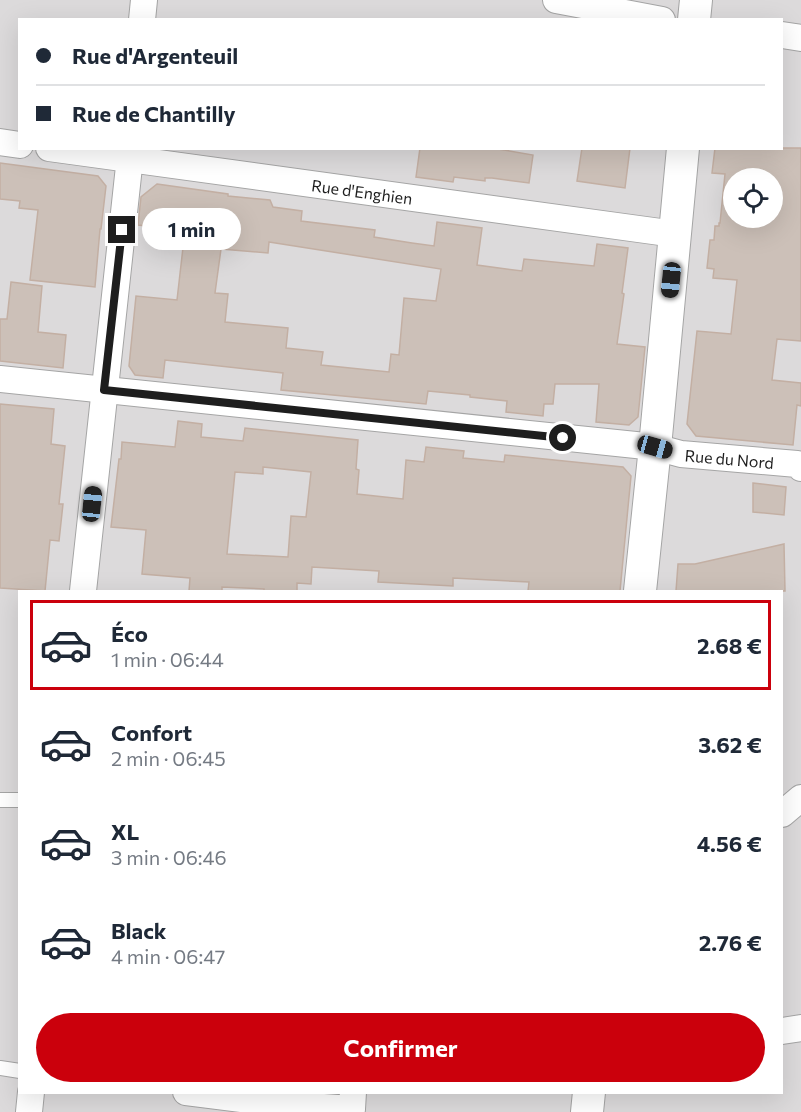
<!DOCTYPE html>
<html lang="fr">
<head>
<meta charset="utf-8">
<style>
  :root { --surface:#fff; --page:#f2f2f3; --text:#1f2937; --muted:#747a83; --line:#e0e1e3; --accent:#cb000c }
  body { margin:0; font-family:Commissioner,sans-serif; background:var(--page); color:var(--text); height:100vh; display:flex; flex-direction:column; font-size:22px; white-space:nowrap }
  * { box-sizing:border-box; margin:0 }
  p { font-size:20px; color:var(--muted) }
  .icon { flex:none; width:33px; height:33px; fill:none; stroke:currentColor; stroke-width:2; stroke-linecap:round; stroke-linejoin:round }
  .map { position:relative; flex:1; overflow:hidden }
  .sheet { position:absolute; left:18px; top:590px; width:765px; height:504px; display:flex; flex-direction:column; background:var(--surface); border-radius:0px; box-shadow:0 6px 24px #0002 }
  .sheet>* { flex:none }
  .top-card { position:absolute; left:18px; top:18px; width:765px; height:132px; border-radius:0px; box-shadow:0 6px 24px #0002; display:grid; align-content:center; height:132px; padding:0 18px; background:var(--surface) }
  .controls { position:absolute; left:723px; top:168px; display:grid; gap:12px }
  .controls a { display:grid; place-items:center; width:60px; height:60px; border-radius:50%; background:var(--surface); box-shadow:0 6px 24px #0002; font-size:30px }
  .end { position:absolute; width:27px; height:27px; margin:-14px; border:8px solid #1e1e1e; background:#fff; box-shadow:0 0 0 3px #fff }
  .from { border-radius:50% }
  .bubble { position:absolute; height:42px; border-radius:21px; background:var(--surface); box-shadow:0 6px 24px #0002; font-size:20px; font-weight:700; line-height:42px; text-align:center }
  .car { position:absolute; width:18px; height:36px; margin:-18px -9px; border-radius:8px; box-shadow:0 0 4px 2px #0007; background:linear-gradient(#222 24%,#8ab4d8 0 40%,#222 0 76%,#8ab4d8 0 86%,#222 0) }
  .top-card b { display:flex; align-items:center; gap:21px; height:57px; font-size:22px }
  .top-card b+b { border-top:2px solid var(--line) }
  .top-card i { width:15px; height:15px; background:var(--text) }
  ul { padding:10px 0 0; list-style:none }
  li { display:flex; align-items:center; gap:18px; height:90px; margin:0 12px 9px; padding:0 6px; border:3px solid transparent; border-radius:0px }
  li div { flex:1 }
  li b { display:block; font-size:22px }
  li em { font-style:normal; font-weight:700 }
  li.current { border-color:var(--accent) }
  li>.icon { width:54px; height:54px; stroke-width:1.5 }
  .primary-button { display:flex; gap:12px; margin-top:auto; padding:12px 18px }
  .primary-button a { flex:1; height:69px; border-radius:36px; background:var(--accent); color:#fff; font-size:24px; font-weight:700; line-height:69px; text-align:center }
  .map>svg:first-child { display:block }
</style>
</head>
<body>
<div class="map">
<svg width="801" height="1112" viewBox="0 0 801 1112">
  <rect width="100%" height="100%" fill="#f0ebe3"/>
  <path fill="#dcdadb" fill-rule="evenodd" d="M0 0H801V1112H0ZM20 20H782V148H20ZM734 178H772V218H734ZM20 591H782V1092H20Z"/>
  <path fill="#ccc0b8" stroke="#c3afa3" stroke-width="1.5" fill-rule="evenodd" d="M420 148H492L533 155 529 183 492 178H485V181L454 177 453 182 416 177Z
    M582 148H630L625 188 577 181Z
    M715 148H801V341L777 339 772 380 801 383V406L797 405 793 445 696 436 687 424 697 331 731 334 737 280 713 278 714 269 707 268 710 240H714L715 226H719V223H720L725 174 712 173ZM734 178H772V218H734Z
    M0 163 98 176 106 186 101 229H100L95 287 30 280 38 210 19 208 20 201 0 199Z
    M157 184 228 194V196L270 200 273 207 302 211 301 221 375 230 374 237 412 243 434 246 437 222 482 228 477 265 522 271 524 259 594 266 597 244 628 248 622 293 624 294 617 344 645 347 638 417 629 425 596 422 599 384H555L553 404H544L543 416 506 412 507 401 470 397V395L428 391 426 404 281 390 283 373 165 360 163 378 135 375 129 366 136 296 177 300 185 230 138 225 141 197ZM269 242 441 269 436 301 404 298 399 355 391 354 389 372 321 365 323 352 286 348 288 328 225 322 228 294 215 293 221 249 268 253Z
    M11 282 42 286 38 332 66 335 63 368 0 361V319H7Z
    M0 404 54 409 51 444 65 446 59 504H63L59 541 50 540 45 591 0 588Z
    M178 421 202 424 201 437 243 441 245 428 358 440 356 469 359 470 357 494 403 499 406 460 424 462 426 447 464 451 463 458 504 462 505 455 623 467 631 476 620 591H528L529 582 453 578V586L378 582 379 571 312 567 311 584 297 583V591H264V589L222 587V591H189L190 578 142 574 146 530 111 527 119 459H121L122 442 175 447ZM263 467 311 472 306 517 291 516 288 557 227 554 235 472 263 474Z
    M753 483 786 487 784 515 753 512Z
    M784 544 785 591H676L678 564H695Z"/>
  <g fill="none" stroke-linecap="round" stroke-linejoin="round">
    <g stroke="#a5a5a5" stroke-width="16">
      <path id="service" d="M0 800H20
        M0 1068 20 1071"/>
    </g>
    <g stroke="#a5a5a5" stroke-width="28">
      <g id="minor">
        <path d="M556 0 662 20"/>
        <path d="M142 20 144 0"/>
        <path d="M782 35 801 38"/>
        <path d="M0 142 20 145"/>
        <path id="s1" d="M49 148 675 234"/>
        <path id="s2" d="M0 379 655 447 681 454 797 464 801 468"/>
        <path d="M83 591 131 148"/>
        <path d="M782 814 801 798"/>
        <path d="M782 1031 801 1028"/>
        <path d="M186 1092 280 1104 352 1109 353 1092"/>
        <path d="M29 1112 31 1092"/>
      </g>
    </g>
    <g stroke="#a5a5a5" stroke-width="34">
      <path id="tertiary" d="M694 20 696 0
        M640 591 655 447 683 148
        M587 1112 589 1092"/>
    </g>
    <use href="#service" stroke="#fff" stroke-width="14"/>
    <use href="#minor" stroke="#fff" stroke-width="26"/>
    <use href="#tertiary" stroke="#fff" stroke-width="32"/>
  </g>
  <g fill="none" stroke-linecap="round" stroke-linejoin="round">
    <path stroke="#1e1e1e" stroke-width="8" d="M122 230 104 390 563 438"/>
  </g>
  <g text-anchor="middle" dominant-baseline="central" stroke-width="6" stroke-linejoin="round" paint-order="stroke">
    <g font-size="16" fill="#1e1e1e" stroke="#fff">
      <text stroke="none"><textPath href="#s1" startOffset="316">Rue d'Enghien</textPath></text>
      <text stroke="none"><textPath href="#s2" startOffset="734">Rue du Nord</textPath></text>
    </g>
  </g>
</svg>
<div class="controls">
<a><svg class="icon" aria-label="locate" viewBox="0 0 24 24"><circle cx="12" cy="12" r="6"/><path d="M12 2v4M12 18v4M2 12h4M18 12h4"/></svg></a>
</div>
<i class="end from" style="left:563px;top:438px"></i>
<i class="end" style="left:122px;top:230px"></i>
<div class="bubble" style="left:142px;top:208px;width:99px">1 min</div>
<i class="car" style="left:671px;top:280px;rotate:186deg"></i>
<i class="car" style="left:655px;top:447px;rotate:106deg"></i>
<i class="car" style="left:92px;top:504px;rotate:6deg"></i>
<div class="top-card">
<b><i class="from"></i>Rue d'Argenteuil</b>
<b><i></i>Rue de Chantilly</b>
</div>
<section class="sheet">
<ul>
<li class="current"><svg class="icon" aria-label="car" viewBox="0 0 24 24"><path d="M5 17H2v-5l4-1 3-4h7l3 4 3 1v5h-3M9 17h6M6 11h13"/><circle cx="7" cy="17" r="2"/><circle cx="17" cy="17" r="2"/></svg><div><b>Éco</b><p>1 min · 06:44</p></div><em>2.68 €</em></li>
<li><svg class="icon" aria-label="car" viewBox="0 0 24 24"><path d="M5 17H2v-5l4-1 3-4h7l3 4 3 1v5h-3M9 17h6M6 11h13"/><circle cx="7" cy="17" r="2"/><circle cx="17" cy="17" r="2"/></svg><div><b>Confort</b><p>2 min · 06:45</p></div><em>3.62 €</em></li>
<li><svg class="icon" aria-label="car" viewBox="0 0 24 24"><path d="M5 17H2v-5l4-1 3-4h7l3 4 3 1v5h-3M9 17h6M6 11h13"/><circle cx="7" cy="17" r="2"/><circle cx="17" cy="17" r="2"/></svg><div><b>XL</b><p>3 min · 06:46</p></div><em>4.56 €</em></li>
<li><svg class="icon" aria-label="car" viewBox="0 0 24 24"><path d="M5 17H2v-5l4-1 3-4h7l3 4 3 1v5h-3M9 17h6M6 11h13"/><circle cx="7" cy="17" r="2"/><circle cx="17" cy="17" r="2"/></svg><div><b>Black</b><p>4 min · 06:47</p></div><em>2.76 €</em></li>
</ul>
<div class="primary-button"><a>Confirmer</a></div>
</section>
</div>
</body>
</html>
